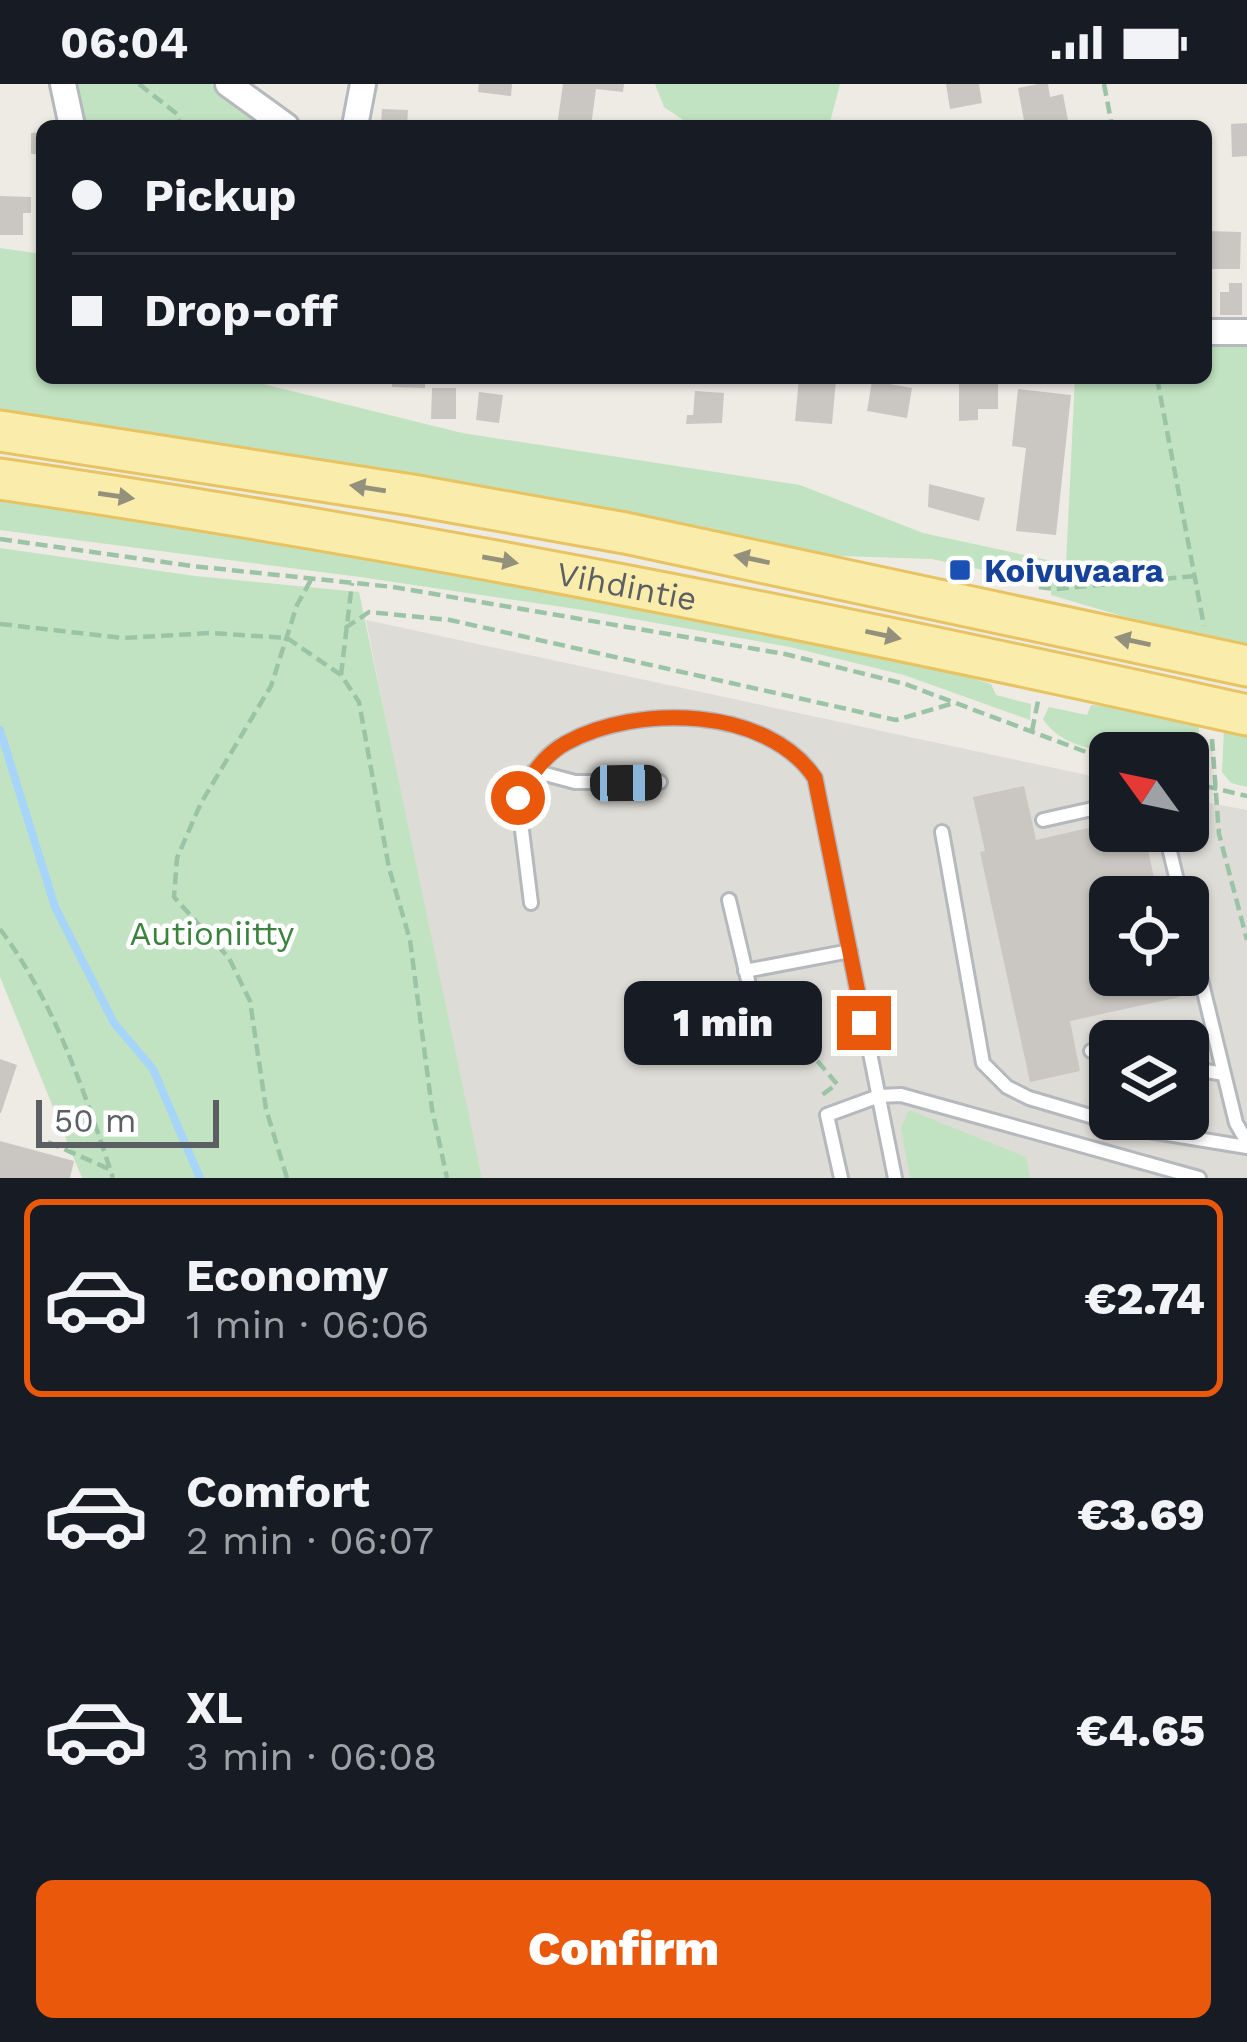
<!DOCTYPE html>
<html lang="en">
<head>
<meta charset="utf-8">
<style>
  :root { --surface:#171b24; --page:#242831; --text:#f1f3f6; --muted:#9ea1a6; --line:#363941; --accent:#ea580c }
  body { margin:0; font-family:"Work Sans",sans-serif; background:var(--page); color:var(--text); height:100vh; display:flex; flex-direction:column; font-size:45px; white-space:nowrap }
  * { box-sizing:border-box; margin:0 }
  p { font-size:39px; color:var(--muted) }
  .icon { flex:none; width:66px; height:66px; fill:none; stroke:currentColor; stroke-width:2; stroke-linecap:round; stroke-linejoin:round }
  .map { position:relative; height:1094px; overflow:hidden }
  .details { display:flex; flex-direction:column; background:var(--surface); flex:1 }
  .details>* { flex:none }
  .hud { position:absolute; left:36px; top:36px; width:1176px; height:264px; border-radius:18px; box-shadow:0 3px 9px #0004; display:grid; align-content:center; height:264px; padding:0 36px; background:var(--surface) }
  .needle { width:78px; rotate:303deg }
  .buttons { position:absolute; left:1089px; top:648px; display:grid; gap:24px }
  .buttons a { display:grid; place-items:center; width:120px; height:120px; border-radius:18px; background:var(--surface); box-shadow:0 3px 9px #0004; font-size:60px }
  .scale { position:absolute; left:36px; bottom:30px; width:183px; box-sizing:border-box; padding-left:12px; border:6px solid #5b5e63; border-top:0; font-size:33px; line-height:42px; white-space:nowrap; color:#5b5e63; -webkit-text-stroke:9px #fff; paint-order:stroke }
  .end { position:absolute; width:54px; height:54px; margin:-27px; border:15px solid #ea580c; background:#fff; box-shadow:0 0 0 6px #fff }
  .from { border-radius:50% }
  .bubble { position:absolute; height:84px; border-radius:18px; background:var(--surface); box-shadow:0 3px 9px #0004; font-size:39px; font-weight:800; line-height:84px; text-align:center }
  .car { position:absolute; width:36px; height:72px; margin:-36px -18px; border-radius:15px; box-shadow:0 0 9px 3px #0007; background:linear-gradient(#222 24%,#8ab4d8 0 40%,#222 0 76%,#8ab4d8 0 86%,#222 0) }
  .hud b { display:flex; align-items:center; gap:42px; height:114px; font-size:45px }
  .hud b+b { border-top:3px solid var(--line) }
  .hud i { width:30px; height:30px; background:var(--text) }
  ul { padding:21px 0 0; list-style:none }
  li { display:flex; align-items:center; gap:36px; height:198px; margin:0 24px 18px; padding:0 12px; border:6px solid transparent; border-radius:18px }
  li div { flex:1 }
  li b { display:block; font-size:45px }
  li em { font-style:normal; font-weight:800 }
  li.selected { border-color:var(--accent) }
  li>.icon { width:108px; height:108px; stroke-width:1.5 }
  .primary-button { display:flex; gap:24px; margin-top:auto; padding:24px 36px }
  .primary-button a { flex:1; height:138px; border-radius:18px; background:var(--accent); color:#fff; font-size:48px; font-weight:800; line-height:138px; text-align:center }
  .status { display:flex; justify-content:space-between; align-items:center; height:84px; padding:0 60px; background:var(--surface); direction:ltr }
  .status svg { height:33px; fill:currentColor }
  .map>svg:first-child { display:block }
</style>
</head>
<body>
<div class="status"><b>06:04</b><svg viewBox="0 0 49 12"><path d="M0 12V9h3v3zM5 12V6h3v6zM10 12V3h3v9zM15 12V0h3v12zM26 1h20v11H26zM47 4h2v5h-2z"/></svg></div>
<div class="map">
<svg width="1247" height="1094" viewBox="0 0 1247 1094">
  <rect width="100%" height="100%" fill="#edebe3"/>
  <path fill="#dedcd7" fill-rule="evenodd" d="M366 536 1110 696V747H1188V715L1247 726V1094H482L443 926ZM1110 813H1188V891H1110ZM1110 957H1188V1035H1110Z"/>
  <path fill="#c1e3c1" d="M77 0H211L265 42H84Z
    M655 0H840L830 38 825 42H692L664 23Z
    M0 164 42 170V294H239L462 349 800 401 923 449 1066 480 1075 294H1206V258H1247V561L1122 532 1051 511V501L932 475 840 472 379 386 0 326Z
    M0 412 245 447 862 562 991 600 996 611 1031 620 1030 636 904 591 790 563 583 526 360 493 0 446Z
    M0 464 195 492 359 508 482 1094H82L0 893Z
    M1091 621 1136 625 1199 638V687L1188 692V669C1144 669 1070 677 1043 635L1049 623 1087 631Z
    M1224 644 1247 649V703L1231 699 1222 688Z
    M909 1026 1026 1073 1030 1094H910L901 1044Z"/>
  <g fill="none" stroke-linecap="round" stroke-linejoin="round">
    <path stroke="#a6d5f9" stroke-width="8" d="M0 646 55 823 114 939 153 985 200 1094"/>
  </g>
  <path fill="#cac7c2" d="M479 0H512L511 12 478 8Z
    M563 0H624L623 8 596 5 591 42H557Z
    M946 0H979L982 19 950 25Z
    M1038 0H1048L1050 13 1063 10 1069 42H1025L1018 4Z
    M382 25 408 26 407 42H381Z
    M1247 39V72L1232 73 1231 40Z
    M42 48V70H31V49Z
    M0 112 31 113V129H23V151H0Z
    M1206 147 1241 148 1240 185H1206Z
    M1229 199H1242V231H1220V208H1229Z
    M392 294H425V304L392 303Z
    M799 294 836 296 832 340 795 337Z
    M872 297 912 304 907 334 867 327Z
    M959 299H998V325H978V336L959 337Z
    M432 304H456V335H431Z
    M1018 305 1071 311 1056 451 1016 447 1026 364 1012 362Z
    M695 307 724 309 722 339 686 340 687 331H693Z
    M479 308 503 311 499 339 476 336Z
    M929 400 985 414 979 437 928 423Z
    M1024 702 1036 756 1110 739V747H1144L1158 813H1110V891H1175L1180 913 1070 937 1080 987 1030 998 980 768 985 767 973 713Z
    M0 975 17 981 1 1029H0Z
    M0 1057 74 1077 70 1094H0Z"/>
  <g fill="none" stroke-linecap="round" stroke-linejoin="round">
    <g stroke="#b5b8bc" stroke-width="18">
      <path id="service" d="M534 687 575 698H660
        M1043 736 1110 721
        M1165 747 1181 813
        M942 748 983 979 1007 1003 1029 1014 1131 1044 1247 1063
        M729 816 758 939
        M531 819 518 714C531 692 543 671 566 659 636 620 767 622 815 694L895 1094
        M1188 842 1236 1039 1247 1058
        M745 887 850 867
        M1091 967 1110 970
        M1188 984 1224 990
        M841 1094 827 1031 879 1012 901 1011 1199 1094"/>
    </g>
    <g stroke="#b5b8bc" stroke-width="30">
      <path id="minor" d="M63 0 72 42
        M228 0 286 42
        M355 42 363 0
        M1206 248H1247"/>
    </g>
    <g stroke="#e8c361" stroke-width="45">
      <g id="primary">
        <path d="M0 347 412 411 625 449 1247 582"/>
        <path id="s1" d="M0 395C419 456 833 539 1247 631"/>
      </g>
    </g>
    <path stroke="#9bc3a6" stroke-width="4.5" stroke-dasharray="12 6" stroke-linecap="butt" d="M139 0 177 30 180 42
      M1104 0 1112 42
      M1157 294 1204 542
      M0 455 192 482 393 503 785 570 905 600 1110 677
      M1039 503 1056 505 1195 492
      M0 540 123 554 211 549 287 554 341 591 359 618 389 784 410 856 432 1025 447 1094
      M345 544 369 528 450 536 896 636 951 620
      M341 591 352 499
      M1032 647 1038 617
      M1212 655 1219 750 1247 856
      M1188 698 1247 712
      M0 845C54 917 85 1009 113 1094
      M776 945 797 953 837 1000 822 1011
      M48 1058 109 1085
      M287 1094 266 1025 250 917 229 874 174 813 177 774 201 719 271 602 297 521 312 494"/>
    <use href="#service" stroke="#fff" stroke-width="12"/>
    <use href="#minor" stroke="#fff" stroke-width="24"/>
    <use href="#primary" stroke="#faedab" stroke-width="39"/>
  </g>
  <defs><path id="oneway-solid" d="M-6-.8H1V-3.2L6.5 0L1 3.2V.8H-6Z" transform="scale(3)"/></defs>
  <g fill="#93907c">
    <use href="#oneway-solid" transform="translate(368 404) rotate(-171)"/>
    <use href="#oneway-solid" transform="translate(116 412) rotate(8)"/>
    <use href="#oneway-solid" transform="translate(752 475) rotate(-168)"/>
    <use href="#oneway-solid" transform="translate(500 476) rotate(10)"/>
    <use href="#oneway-solid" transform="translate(883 551) rotate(12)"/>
    <use href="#oneway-solid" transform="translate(1133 557) rotate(-168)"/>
  </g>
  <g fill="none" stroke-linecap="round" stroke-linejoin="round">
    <path stroke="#ea580c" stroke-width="15" d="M518 714C531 692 543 672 566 659 636 620 767 622 815 694L864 939"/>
  </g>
  <rect fill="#1a4fb4" stroke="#fff" stroke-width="4.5" x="948" y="474" width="24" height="24" rx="6"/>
  <g text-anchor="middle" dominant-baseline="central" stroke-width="9" stroke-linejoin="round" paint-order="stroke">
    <g font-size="33" font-weight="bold" fill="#164399" stroke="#fff" text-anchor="start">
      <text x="984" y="486">Koivuvaara</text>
    </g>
    <g font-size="33" fill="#5b5e63" stroke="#fff">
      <text stroke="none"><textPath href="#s1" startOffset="636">Vihdintie</textPath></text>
    </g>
    <g font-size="33" fill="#3a823e" stroke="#fff">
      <text x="212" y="849">Autioniitty</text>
    </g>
  </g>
</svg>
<div class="buttons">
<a><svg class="needle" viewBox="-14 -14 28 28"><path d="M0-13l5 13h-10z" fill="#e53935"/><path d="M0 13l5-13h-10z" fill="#9ea1a6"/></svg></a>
<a><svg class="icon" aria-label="locate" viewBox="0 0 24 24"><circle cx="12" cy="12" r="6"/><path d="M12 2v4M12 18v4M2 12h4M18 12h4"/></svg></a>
<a><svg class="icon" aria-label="layers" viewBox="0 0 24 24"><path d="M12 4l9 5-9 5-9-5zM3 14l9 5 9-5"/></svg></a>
</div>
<div class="scale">50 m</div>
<i class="end from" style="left:518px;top:714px"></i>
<i class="end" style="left:864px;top:939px"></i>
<div class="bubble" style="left:624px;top:897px;width:198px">1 min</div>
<i class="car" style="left:626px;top:699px;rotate:89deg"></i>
<div class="hud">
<b><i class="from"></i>Pickup</b>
<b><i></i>Drop-off</b>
</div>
</div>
<section class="details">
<ul>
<li class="selected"><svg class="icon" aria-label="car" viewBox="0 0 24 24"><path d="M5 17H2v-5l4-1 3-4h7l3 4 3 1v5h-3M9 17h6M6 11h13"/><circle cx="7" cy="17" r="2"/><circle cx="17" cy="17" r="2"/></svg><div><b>Economy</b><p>1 min · 06:06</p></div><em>€2.74</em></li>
<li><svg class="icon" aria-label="car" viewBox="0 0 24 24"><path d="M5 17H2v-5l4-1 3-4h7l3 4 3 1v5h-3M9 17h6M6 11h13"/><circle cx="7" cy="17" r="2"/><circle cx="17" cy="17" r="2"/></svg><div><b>Comfort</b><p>2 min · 06:07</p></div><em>€3.69</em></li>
<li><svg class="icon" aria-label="car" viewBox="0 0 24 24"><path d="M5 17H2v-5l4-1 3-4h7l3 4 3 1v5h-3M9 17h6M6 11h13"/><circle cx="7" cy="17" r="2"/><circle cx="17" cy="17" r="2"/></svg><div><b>XL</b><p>3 min · 06:08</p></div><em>€4.65</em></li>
</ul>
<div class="primary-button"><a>Confirm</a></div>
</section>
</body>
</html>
